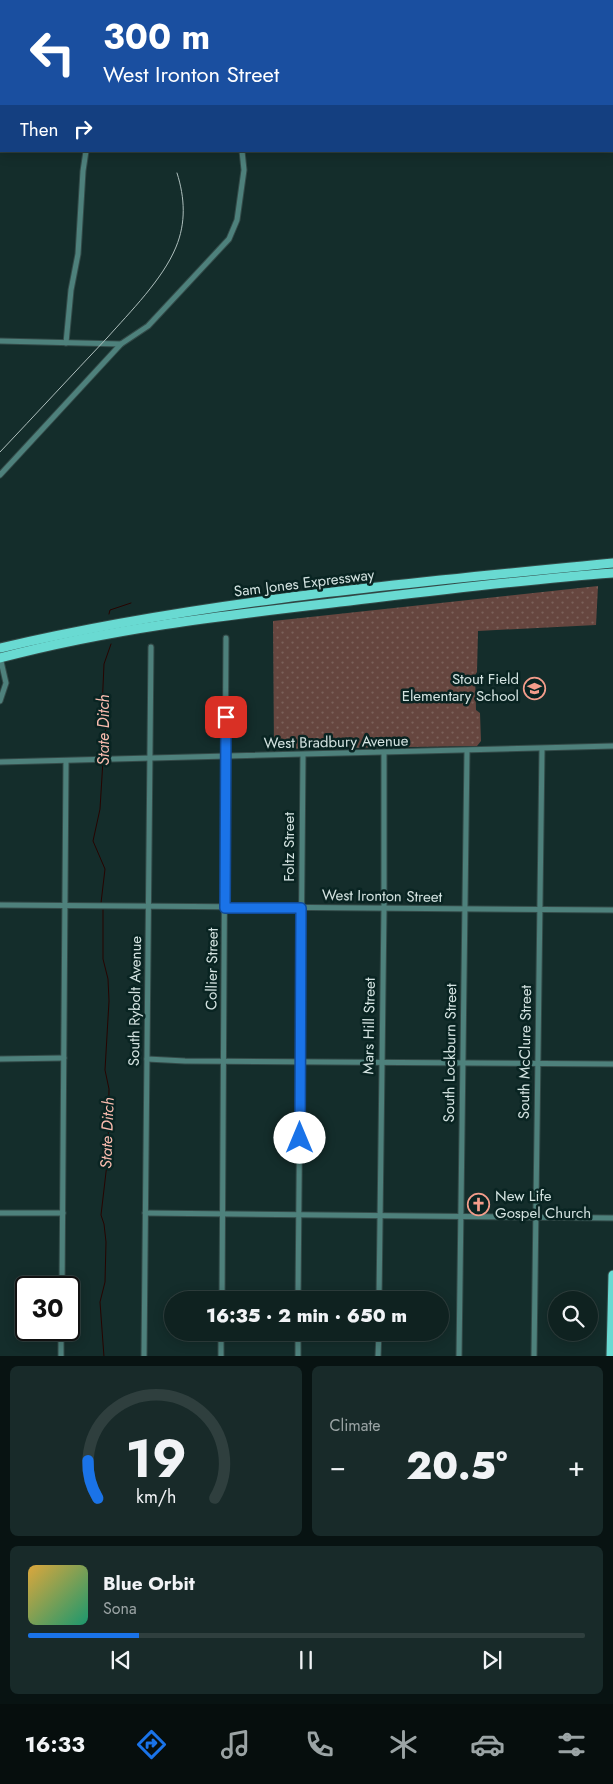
<!DOCTYPE html>
<html lang="en">
<head>
<meta charset="utf-8">
<style>
  body { margin:0; font-family:Jost,sans-serif; background:#182a29; color:#f1f3f6; height:100vh; display:flex; flex-direction:column; font-size:19px; white-space:nowrap }
  * { box-sizing:border-box; margin:0 }
  p { font-size:16px; color:#9ba4a5 }
  .icon { flex:none; width:28px; height:28px; fill:none; stroke:currentColor; stroke-width:2; stroke-linecap:round; stroke-linejoin:round }
  .map { position:relative; height:1356px; overflow:hidden }
  .panel { display:flex; flex-direction:column; gap:10px; padding:10px; background:#081312; flex:1 }
  .panel>* { flex:none }
  .banner { position:absolute; left:0px; top:0px; width:614px; height:152px; box-shadow:0 2px 12px #0003,0 0 0 1px #2f3f3e; background:#1a4fa0; color:#fff; overflow:hidden }
  .tools { position:absolute; left:548px; top:1291px; display:grid; gap:10px }
  .tools a { display:grid; place-items:center; width:50px; height:50px; border-radius:50%; background:#0f2220; box-shadow:0 2px 12px #0003,0 0 0 1px #2f3f3e; font-size:25px }
  .speed { position:absolute; left:15px; top:1276px; display:flex; gap:10px; font-size:25px; font-weight:700; text-align:center }
  .speed>* { display:grid; place-content:center; width:65px; height:65px; border-radius:50%; background:#0f2220; box-shadow:0 2px 12px #0003,0 0 0 1px #2f3f3e; line-height:1 }
  .speed .limit { border:2px solid #111; border-radius:8px; background:#fff; color:#111 }
  .pin { position:absolute; display:grid; place-items:center; width:42px; height:42px; color:#fff; margin:-21px; border-radius:10px; box-shadow:0 2px 8px #0006 }
  .me { position:absolute; width:55px; margin:-28px; rotate:0deg; stroke-linejoin:round; filter:drop-shadow(0 0 4px #0008) }
  .turn { display:flex; align-items:center; gap:18px; height:105px; padding:0 20px; font-size:22px }
  .turn .icon { width:65px; height:65px; stroke-width:2.5 }
  .turn b { display:block; font-size:35px; line-height:42px }
  .then { display:flex; align-items:center; height:48px; padding:0 20px; background:#0003; gap:10px; font-size:19px }
  .big { font-size:38px; font-weight:800; line-height:1.1 }
  .panel .tile { flex:1; display:flex; flex-direction:column; justify-content:center; gap:8px; min-width:0; padding:0 18px; border-radius:8px; background:#182a29 }
  .panel .dial { align-items:center; gap:0 }
  .dial svg { height:130px; overflow:visible; fill:none; stroke:#2f3f3e; stroke-width:7; stroke-linecap:round; text-anchor:middle }
  .dial text { fill:#f1f3f6; stroke:none }
  .song { display:flex; align-items:center; gap:15px }
  .cover { width:60px; height:60px; border-radius:8px; background:linear-gradient(135deg,hsl(40 70% 55%),hsl(160 70% 35%)) }
  .played { height:5px; border-radius:2px; background:linear-gradient(90deg,#1a73e8 20%,#2f3f3e 20%) }
  .keys { display:flex; justify-content:space-around; direction:ltr }
  .heat { display:flex; justify-content:space-between; align-items:center; font-size:28px; direction:ltr }
  .panel .tiles { flex:1; display:grid; gap:10px; grid-template-columns:1fr 1fr }
  .tile:last-child { grid-column:span 2 }
  .trip { position:absolute; left:164px; top:1291px; width:285px; height:50px; border-radius:25px; background:#0f2220; box-shadow:0 2px 12px #0003,0 0 0 1px #2f3f3e; font-weight:800; line-height:50px; text-align:center }
  .tabs { display:flex; height:80px; justify-content:space-around; align-items:center; background:#060e0d; color:#9ba4a5 }
  .tabs .icon { width:35px; height:35px }
  .tabs .active { color:#1a73e8 }
  .tabs b { font-size:22px; color:#f1f3f6 }
  .map>svg:first-child { display:block }
</style>
</head>
<body>
<div class="map">
<svg width="613" height="1357" viewBox="0 0 613 1357">
  <defs>
    <pattern id="park-dots" width="8" height="8" patternUnits="userSpaceOnUse" patternTransform="scale(1.25)"><rect width="8" height="8" fill="#66463f"/><path d="M2 2h.1M6 6h.1" fill="none" stroke="#7b615a" stroke-width="1.8" stroke-linecap="round"/></pattern>
  </defs>
  <rect width="100%" height="100%" fill="#142d2b"/>
  <polygon fill="url(#park-dots)" points="598,586 596,625 478,631 477,672 475,675 476,710 480,713 481,741 477,746 274,749 273,621"/>
  <g fill="none" stroke-linecap="round" stroke-linejoin="round">
    <g stroke="#270401" stroke-width="1">
      <polyline points="109,614 110,610 131,603"/>
      <polyline points="103,756 106,724 102,709 104,664 111,644"/>
      <polyline points="101,903 105,869 93,841 100,809 103,760"/>
      <polyline points="103,910 103,959 108,979 109,1001 105,1070 109,1089 108,1155 101,1215 104,1224 106,1242 105,1282 100,1302 104,1357"/>
    </g>
    <defs>
      <g id="street">
        <polyline points="50,0 51,1"/>
        <polyline points="140,0 141,1"/>
        <polyline points="154,0 155,1"/>
        <polyline points="0,341 121,344"/>
        <polyline points="66,343 71,290 78,254 83,171 86,151"/>
        <polyline points="0,475 121,344 148,326 229,239 237,220 244,170 242,151"/>
        <polyline points="0,657 6,683 0,701"/>
        <polyline points="0,762 613,746"/>
        <polyline points="0,905 613,910"/>
        <polyline points="0,1059 64,1058"/>
        <polyline points="147,1059 185,1061 613,1064"/>
        <polyline points="0,1213 63,1213"/>
        <polyline points="145,1213 613,1218"/>
        <polyline points="62,1288 66,761"/>
        <polyline points="222,1300 226,638"/>
        <polyline points="298,1300 303,755"/>
        <polyline points="379,1300 384,908 384,753"/>
        <polyline points="61,1357 61,1330"/>
        <polyline points="144,1357 151,647"/>
        <polyline points="221,1357 221,1332"/>
        <polyline points="298,1357 298,1332"/>
        <polyline points="378,1357 379,1332"/>
        <polyline points="459,1357 467,751"/>
        <polyline points="534,1357 542,749"/>
      </g>
      <g id="primary">
        <path d="M0,648C200,601 408,583 613,563"/>
        <path d="M0,658C109,629 220,616 332,603C425,592 519,580 613,573"/>
        <polyline points="611,1357 613,1275"/>
      </g>
    </defs>
    <use href="#street" stroke="#334a48" stroke-width="7"/>
    <use href="#primary" stroke="#334a48" stroke-width="11"/>
    <use href="#street" stroke="#4e817c" stroke-width="5"/>
    <use href="#primary" stroke="#69dad2" stroke-width="9"/>
    <path stroke="#aebfbd" stroke-width="1" d="M0,452C36,414 71,376 107,338C130,312 163,279 176,247C186,223 185,198 177,173"/>
  </g>
  <g fill="none" stroke-linecap="round" stroke-linejoin="round">
    <defs>
      <polyline id="route" points="226,717 225,908 301,908 300,1138"/>
    </defs>
    <use href="#route" stroke="#114b97" stroke-width="12"/>
    <use href="#route" stroke="#1a73e8" stroke-width="9"/>
  </g>
  <defs>
    <symbol id="school-ring" viewBox="-11 -11 22 22"><circle r="9.5" fill="#092422" stroke="#f49d8b" stroke-width="1.5"/><path d="M0-5L7-2L0 1L-7-2ZM-4 1L0 2.5L4 1V4Q0 6-4 4Z" fill="#f49d8b"/></symbol>
    <symbol id="church-ring" viewBox="-11 -11 22 22"><circle r="9.5" fill="#092422" stroke="#f49d8b" stroke-width="1.5"/><path d="M-1.2-6h2.4v3.5h3.3v2.4h-3.3V6h-2.4V-.1h-3.3v-2.4h3.3Z" fill="#f49d8b"/></symbol>
  </defs>
  <g fill-rule="evenodd">
    <use href="#school-ring" x="522" y="676" width="25" height="25"/>
    <use href="#church-ring" x="466" y="1192" width="25" height="25"/>
  </g>
  <g text-anchor="middle" dominant-baseline="central" stroke-width="5" stroke-linejoin="round" paint-order="stroke">
    <g font-size="15" fill="#d4e3e1" stroke="#092422">
      <text transform="translate(304 583) rotate(-7)">Sam Jones Expressway</text>
      <text transform="translate(336 742) rotate(-1)">West Bradbury Avenue</text>
      <text transform="translate(289 847) rotate(-90)">Foltz Street</text>
      <text transform="translate(382 896) rotate(1)">West Ironton Street</text>
      <text transform="translate(212 969) rotate(-89)">Collier Street</text>
      <text transform="translate(135 1001) rotate(-89)">South Rybolt Avenue</text>
      <text transform="translate(369 1026) rotate(-89)">Mars Hill Street</text>
      <text transform="translate(525 1052) rotate(-89)">South McClure Street</text>
      <text transform="translate(450 1053) rotate(-89)">South Lockburn Street</text>
    </g>
    <g font-size="15" fill="#d4e3e1" stroke="#092422" text-anchor="end">
      <text x="519" y="679">Stout Field<tspan x="519" dy="17">Elementary School</tspan></text>
      <text x="495" y="1196" text-anchor="start">New Life<tspan x="495" dy="17">Gospel Church</tspan></text>
    </g>
    <g font-size="16" font-style="italic" fill="#fabcaf" stroke="#092422">
      <text transform="translate(103 730) rotate(-90)">State Ditch</text>
      <text transform="translate(107 1133) rotate(-88)">State Ditch</text>
    </g>
  </g>
</svg>
<div class="tools">
<a><svg class="icon" aria-label="search" viewBox="0 0 24 24"><circle cx="10" cy="10" r="6"/><path d="M15 15l6 6"/></svg></a>
</div>
<div class="speed"><div class="limit">30</div></div>
<div class="pin" style="left:226px;top:717px;background:#d93025"><svg class="icon" aria-label="arrive" viewBox="0 0 24 24"><path d="M6 21V4h12l-3 4 3 4H6"/></svg></div>
<svg class="me" style="left:300px;top:1138px" viewBox="-20 -20 40 40"><circle r="19" fill="#fff"/><path d="M0-13L10 11 0 6-10 11z" fill="#1a73e8"/></svg>
<div class="trip">16:35 · 2 min · 650 m</div>
<div class="banner">
<div class="turn"><svg class="icon" aria-label="left" viewBox="0 0 24 24"><path d="M17 20v-9H6M10 6l-5 5 5 5"/></svg><div><b>300 m</b>West Ironton Street</div></div>
<div class="then">Then<svg class="icon" aria-label="right" viewBox="0 0 24 24"><path d="M7 20v-9h11M14 6l5 5-5 5"/></svg></div>
</div>
</div>
<section class="panel">
<div class="tiles">
<div class="tile dial"><svg viewBox="0 0 100 80">
<path d="M14 69A42 42 0 1 1 86 69"/>
<path d="M14 69A42 42 0 0 1 8 46" stroke="#1a73e8"/>
<text x="50" y="56" font-size="32" font-weight="700">19</text>
<text x="50" y="72" font-size="11">km/h</text>
</svg></div>
<div class="tile"><p>Climate</p>
<div class="heat"><a>−</a><b class="big">20.5°</b><a>+</a></div>
</div>
<div class="tile">
<div class="song"><i class="cover"></i><div><b>Blue Orbit</b><p>Sona</p></div></div>
<div class="played"></div>
<div class="keys"><svg class="icon" aria-label="previous" viewBox="0 0 24 24"><path d="M18 5L8 12l10 7zM5 5v14"/></svg><svg class="icon" aria-label="pause" viewBox="0 0 24 24"><path d="M8 5v14M16 5v14"/></svg><svg class="icon" aria-label="next" viewBox="0 0 24 24"><path d="M6 5l10 7-10 7zM19 5v14"/></svg></div>
</div>
</div>
</section>
<nav class="tabs">
<b>16:33</b>
<svg class="icon active" aria-label="directions" viewBox="0 0 24 24"><path d="M12 3l9 9-9 9-9-9zM9 14v-3h6M13 9l2 2-2 2"/></svg>
<svg class="icon" aria-label="music" viewBox="0 0 24 24"><path d="M9 18V5l10-2v13"/><circle cx="6" cy="18" r="3"/><circle cx="16" cy="16" r="3"/></svg>
<svg class="icon" aria-label="phone" viewBox="0 0 24 24"><path d="M5 4h4l2 5-3 2q2 4 5 5l2-3 5 2v4C11 20 4 13 5 4z"/></svg>
<svg class="icon" aria-label="climate" viewBox="0 0 24 24"><path d="M12 3v18M4 7l16 10M4 17L20 7"/></svg>
<svg class="icon" aria-label="car" viewBox="0 0 24 24"><path d="M5 17H2v-5l4-1 3-4h7l3 4 3 1v5h-3M9 17h6M6 11h13"/><circle cx="7" cy="17" r="2"/><circle cx="17" cy="17" r="2"/></svg>
<svg class="icon" aria-label="filters" viewBox="0 0 24 24"><path d="M4 7h16M4 17h16"/><circle cx="9" cy="7" r="2"/><circle cx="15" cy="17" r="2"/></svg>
</nav>
</body>
</html>
